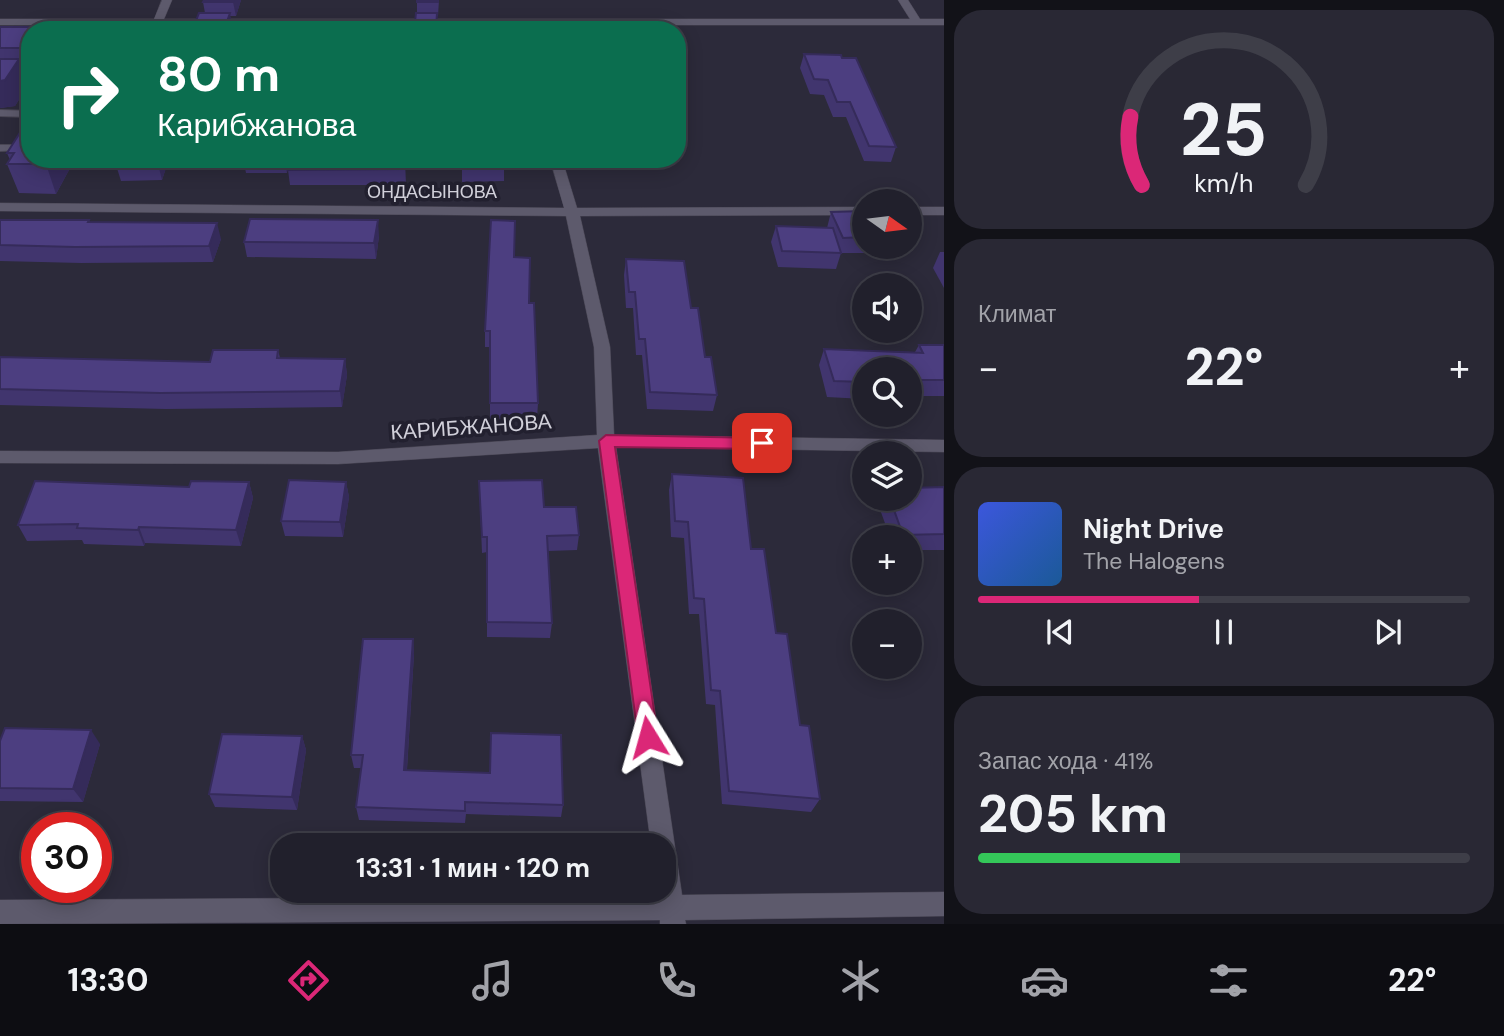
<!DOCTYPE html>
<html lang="ru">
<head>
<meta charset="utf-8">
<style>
  body { margin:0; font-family:"DM Sans",sans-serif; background:#292834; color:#f1f3f6; height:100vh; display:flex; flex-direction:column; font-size:26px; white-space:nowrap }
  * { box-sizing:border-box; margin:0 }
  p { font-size:23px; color:#a2a3a9 }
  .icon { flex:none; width:38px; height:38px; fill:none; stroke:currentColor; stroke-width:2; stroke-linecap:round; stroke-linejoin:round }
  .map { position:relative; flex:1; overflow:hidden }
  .panel { display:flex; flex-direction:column; gap:10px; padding:10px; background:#121218; width:560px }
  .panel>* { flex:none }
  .top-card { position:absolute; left:21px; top:21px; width:665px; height:147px; border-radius:28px; box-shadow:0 4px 18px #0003,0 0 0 2px #3e3e48; background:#0b6e4f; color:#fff; overflow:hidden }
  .needle { width:46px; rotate:104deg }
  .tools { position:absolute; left:852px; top:189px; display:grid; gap:14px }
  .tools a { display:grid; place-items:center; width:70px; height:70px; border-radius:50%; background:#21202c; box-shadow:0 4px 18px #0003,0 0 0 2px #3e3e48; font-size:35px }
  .speed { position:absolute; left:21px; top:812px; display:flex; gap:14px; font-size:35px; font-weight:700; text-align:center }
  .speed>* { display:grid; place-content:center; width:91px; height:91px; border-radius:50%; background:#21202c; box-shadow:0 4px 18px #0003,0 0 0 2px #3e3e48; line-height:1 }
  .speed .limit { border:10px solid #d22; background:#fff; color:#111 }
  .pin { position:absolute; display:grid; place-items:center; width:60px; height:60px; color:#fff; margin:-30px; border-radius:14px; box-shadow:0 4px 10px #0006 }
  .me { position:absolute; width:77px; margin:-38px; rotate:352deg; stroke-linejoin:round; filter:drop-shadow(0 0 5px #0008) }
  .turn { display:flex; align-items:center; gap:24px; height:147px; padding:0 21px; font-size:32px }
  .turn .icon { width:91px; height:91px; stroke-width:2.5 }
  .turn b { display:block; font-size:49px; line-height:60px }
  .big { font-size:52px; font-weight:700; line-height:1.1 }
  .panel .widget { flex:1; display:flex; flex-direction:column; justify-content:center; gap:10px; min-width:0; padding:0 24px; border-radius:28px; background:#292834 }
  .panel .dial { align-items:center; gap:0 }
  .dial svg { height:182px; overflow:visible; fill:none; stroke:#3e3e48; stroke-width:7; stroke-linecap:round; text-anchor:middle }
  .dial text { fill:#f1f3f6; stroke:none }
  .song { display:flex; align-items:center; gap:21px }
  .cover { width:84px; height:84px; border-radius:10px; background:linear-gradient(135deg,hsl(230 70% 55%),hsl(210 70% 35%)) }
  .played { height:7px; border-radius:4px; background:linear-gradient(90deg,#db2777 45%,#3e3e48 45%) }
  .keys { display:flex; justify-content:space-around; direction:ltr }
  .heat { display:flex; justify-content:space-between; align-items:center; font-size:38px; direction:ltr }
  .charge { height:10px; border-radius:5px; background:linear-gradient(90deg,#34c759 41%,#3e3e48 0) }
  .trip { position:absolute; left:270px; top:833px; width:406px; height:70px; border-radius:28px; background:#21202c; box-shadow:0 4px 18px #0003,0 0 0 2px #3e3e48; font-weight:700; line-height:70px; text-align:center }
  .tabs { display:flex; height:112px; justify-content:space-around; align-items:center; background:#0d0d12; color:#a2a3a9 }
  .tabs .icon { width:49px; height:49px }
  .tabs .active { color:#db2777 }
  .tabs b { font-size:32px; color:#f1f3f6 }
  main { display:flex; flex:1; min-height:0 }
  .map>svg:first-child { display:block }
</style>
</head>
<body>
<main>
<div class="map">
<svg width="944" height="924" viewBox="0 0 944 924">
  <rect width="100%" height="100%" fill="#2c2a3a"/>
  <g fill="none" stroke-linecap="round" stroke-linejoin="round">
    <defs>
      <g id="lane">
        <polygon points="0,110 30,111 30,117 0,116"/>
        <polygon points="30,130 30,141 23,150 0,151 0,145 16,145 26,131"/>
      </g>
      <g id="street">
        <polygon points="162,0 172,0 164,19 910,19 898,0 908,0 920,19 944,19 944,25 0,25 0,19 154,19"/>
        <polygon points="550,159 562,159 577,208 864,207 864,215 580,216 610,347 614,435 944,440 944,452 616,447 682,895 944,892 944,916 685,920 686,924 660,924 660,920 0,924 0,900 657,896 656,891 663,891 663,845 651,845 598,448 338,464 0,463 0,451 338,452 597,435 594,347 566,216 0,211 0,203 564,208"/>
        <rect x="910" y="207" width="34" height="8"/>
      </g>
    </defs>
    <use href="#lane" stroke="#4a4755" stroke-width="2"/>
    <use href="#street" stroke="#4a4755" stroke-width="1"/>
    <use href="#lane" fill="#5d5a6c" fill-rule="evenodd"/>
    <use href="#street" fill="#5d5a6c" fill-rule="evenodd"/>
  </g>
  <g fill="#41356e">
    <polygon points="241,0 236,16 230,16 232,28 232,30 192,30 205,13 203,2"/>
    <polygon points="417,0 439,0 438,16 417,13"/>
    <polygon points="0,27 30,30 30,73 24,74 28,85 15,106 0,108"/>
    <polygon points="804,54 896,147 891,162 864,161 846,117 833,117 824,95 810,94 800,68"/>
    <polygon points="7,153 75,159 56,194 19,193 7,164 10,160"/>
    <polygon points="118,159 169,159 162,180 121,181 116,165"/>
    <polygon points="243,159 289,159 287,173 246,173"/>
    <polygon points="405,159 406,185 290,185 288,170"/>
    <polygon points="462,159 504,165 504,181 462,182"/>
    <polygon points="605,159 644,159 642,169 605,168"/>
    <polygon points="864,211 864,247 886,247 884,253 841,253 836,269 778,267 771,242 776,226 827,228 831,212"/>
    <polygon points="0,220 89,220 90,222 221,239 213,262 81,263 0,261"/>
    <polygon points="379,236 376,259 247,257 244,242"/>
    <polygon points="940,252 944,252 944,288 933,268"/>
    <polygon points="514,257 529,303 538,403 537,419 490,419 490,347 485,347 485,331"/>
    <polygon points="626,259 691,308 717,395 713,411 647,409 642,355 636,355 633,308 626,308 624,275"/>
    <polygon points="919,345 944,345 944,396 910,396 910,369 864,369 864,399 827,397 819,365 824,349 915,352"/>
    <polygon points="278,350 280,358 345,359 347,375 342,407 166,409 0,405 0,357 210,362"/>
    <polygon points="672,474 751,549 776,633 820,799 811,812 722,804 715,705 706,704 699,614 689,614 684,538 671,537 669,490"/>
    <polygon points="479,481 544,507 579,535 577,550 548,551 552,623 550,638 487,637 487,552 482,553"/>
    <polygon points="249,482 253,498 241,546 145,543 144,546 84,544 82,540 27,541 18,525 189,487"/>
    <polygon points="346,482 349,497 343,537 285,536 281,521"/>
    <polygon points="944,487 944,550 910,550 910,537 890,537 878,504 880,499 910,499"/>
    <polygon points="413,639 414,654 407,770 563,805 561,817 466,814 465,823 359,820 356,807 361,768 354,768 351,755"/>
    <polygon points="302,736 306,750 297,810 215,807 209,794"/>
    <polygon points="0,741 100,744 83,802 0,801"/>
  </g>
  <g fill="#352b5a">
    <polygon points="234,0 241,0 236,16 233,2"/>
    <polygon points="230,13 232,28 232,30 224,30"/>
    <polygon points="30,44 30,70 24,53"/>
    <polygon points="19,59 28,85 15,106 0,108 0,81"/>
    <polygon points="49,159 75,159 56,194 46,164"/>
    <polygon points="160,159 169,159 162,180 158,164"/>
    <polygon points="285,159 289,159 287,173"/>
    <polygon points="378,220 379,236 376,259 374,243"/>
    <polygon points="217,223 221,239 213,262 209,246"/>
    <polygon points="345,359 347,375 342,407 340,391"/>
    <polygon points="249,482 253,498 241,546 236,530"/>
    <polygon points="346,482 349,497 343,537 340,522"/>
    <polygon points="139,527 145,543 144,546 138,530"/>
    <polygon points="413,639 414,654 406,783 404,770"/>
    <polygon points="91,730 100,744 83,802 73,789"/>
    <polygon points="302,736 306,750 297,810 292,797"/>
  </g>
  <g fill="#4c3e80" stroke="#352b5a" stroke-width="2">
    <polygon points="204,0 234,0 233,2 203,2"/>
    <rect x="417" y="0" width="21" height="2"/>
    <polygon points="199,13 230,13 224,30 192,30"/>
    <polygon points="416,13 437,13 436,30 414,30"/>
    <polygon points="88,23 121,23 117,30 84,30"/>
    <polygon points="0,27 41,27 39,30 30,30 30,44 24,53 21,48 0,48"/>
    <polygon points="804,54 841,55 842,58 856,58 896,147 869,146 850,102 837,102 828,80 814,79"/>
    <polygon points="0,59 19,59 5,80 0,81"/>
    <polygon points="30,117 30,159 49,159 46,164 7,164 14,153 7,153"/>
    <polygon points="118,159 160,159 158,164 116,165"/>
    <polygon points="289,159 404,159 405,169 288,170"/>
    <polygon points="462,159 504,159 504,165 462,166"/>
    <polygon points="864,211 864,237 843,238 831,212"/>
    <polygon points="250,219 378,220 374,243 244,242"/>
    <polygon points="0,220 89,220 88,222 217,223 209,246 75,247 0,245"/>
    <polygon points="491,220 515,221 514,257 530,258 529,303 534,303 538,403 490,403 490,331 485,331"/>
    <polygon points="776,226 833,228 841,253 782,251"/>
    <polygon points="626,259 684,261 691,308 698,308 705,357 711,357 717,395 650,392 645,339 639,339 635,292 629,292"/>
    <polygon points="919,345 944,345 944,380 910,380 910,369 864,369 864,382 834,381 824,349 923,353"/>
    <polygon points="213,350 278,350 277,358 345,359 340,391 160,393 0,389 0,357 210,362"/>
    <polygon points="672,474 743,478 751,549 764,549 776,633 787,634 800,725 809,726 820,799 729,791 720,691 711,690 704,599 694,598 688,522 675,521"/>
    <polygon points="289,480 346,482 340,522 281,521"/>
    <polygon points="542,480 544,507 576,507 579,535 547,536 552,623 487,622 487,537 482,537 479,481"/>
    <polygon points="35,481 189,487 191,481 249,482 236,530 139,527 138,530 77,528 78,524 18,525"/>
    <polygon points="944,487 944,534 903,535 890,499 910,499 910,488"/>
    <polygon points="363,639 413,639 404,770 490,773 491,733 561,735 563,805 465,802 465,811 356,807 363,755 351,755"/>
    <polygon points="5,728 91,730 73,789 0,788 0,741"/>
    <polygon points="222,734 302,736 292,797 209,794"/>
  </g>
  <polygon fill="#db2777" stroke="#8e194d" stroke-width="2" points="606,435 762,438 770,443 762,449 615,447 658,737 655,744 648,747 641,744 638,737 599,441"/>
  <g text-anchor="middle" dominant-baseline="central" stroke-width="7" stroke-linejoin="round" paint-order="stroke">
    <g font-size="18" fill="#d1d0da" stroke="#22202f">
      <text x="432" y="192">ОНДАСЫНОВА</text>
    </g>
    <g font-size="21" fill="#d1d0da" stroke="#22202f">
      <text transform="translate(471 427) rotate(-4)">КАРИБЖАНОВА</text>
    </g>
  </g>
</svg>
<div class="tools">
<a><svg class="needle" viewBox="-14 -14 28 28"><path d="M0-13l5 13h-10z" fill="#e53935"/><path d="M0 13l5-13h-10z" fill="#a2a3a9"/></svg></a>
<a><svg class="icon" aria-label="sound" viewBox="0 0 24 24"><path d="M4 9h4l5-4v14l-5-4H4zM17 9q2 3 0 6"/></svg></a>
<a><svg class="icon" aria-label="search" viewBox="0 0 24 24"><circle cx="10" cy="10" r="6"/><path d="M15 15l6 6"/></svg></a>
<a><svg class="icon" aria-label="layers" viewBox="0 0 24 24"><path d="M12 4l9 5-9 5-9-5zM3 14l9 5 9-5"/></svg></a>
<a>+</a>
<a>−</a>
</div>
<div class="speed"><div class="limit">30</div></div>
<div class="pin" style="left:762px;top:443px;background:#d93025"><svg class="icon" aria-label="arrive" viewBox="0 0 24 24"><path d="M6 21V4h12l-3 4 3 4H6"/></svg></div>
<svg class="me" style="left:648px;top:737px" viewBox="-20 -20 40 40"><path d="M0-17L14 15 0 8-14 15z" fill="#db2777" stroke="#fff" stroke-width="4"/></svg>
<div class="trip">13:31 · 1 мин · 120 m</div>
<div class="top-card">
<div class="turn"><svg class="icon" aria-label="right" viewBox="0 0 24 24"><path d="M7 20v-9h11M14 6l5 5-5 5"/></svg><div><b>80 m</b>Карибжанова</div></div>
</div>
</div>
<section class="panel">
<div class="widget dial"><svg viewBox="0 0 100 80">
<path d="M14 69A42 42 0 1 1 86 69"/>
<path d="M14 69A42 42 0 0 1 9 39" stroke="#db2777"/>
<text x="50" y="56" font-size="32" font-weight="700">25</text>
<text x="50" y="72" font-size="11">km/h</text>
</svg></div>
<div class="widget"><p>Климат</p>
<div class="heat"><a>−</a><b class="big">22°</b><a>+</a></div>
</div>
<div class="widget">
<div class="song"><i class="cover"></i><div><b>Night Drive</b><p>The Halogens</p></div></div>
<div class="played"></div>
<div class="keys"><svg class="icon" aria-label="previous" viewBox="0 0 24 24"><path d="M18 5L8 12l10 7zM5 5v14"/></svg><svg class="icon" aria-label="pause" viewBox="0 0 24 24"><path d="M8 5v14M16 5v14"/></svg><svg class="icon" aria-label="next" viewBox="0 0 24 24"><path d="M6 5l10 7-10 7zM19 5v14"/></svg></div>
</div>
<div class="widget"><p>Запас хода · 41%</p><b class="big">205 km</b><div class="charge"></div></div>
</section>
</main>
<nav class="tabs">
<b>13:30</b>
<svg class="icon active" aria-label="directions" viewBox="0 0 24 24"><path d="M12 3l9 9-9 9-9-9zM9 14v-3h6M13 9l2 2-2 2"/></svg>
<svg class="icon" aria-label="music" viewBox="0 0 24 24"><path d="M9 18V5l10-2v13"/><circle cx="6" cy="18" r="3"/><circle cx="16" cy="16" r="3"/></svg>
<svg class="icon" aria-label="phone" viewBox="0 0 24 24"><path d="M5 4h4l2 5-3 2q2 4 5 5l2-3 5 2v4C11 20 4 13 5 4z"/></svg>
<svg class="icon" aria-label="climate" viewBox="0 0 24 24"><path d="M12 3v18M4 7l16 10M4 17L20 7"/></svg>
<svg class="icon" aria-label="car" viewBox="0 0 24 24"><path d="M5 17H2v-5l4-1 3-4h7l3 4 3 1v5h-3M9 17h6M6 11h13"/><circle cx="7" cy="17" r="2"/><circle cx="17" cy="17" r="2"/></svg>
<svg class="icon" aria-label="filters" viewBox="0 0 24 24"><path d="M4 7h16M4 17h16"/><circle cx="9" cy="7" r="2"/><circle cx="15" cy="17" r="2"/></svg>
<b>22°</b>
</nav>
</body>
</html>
